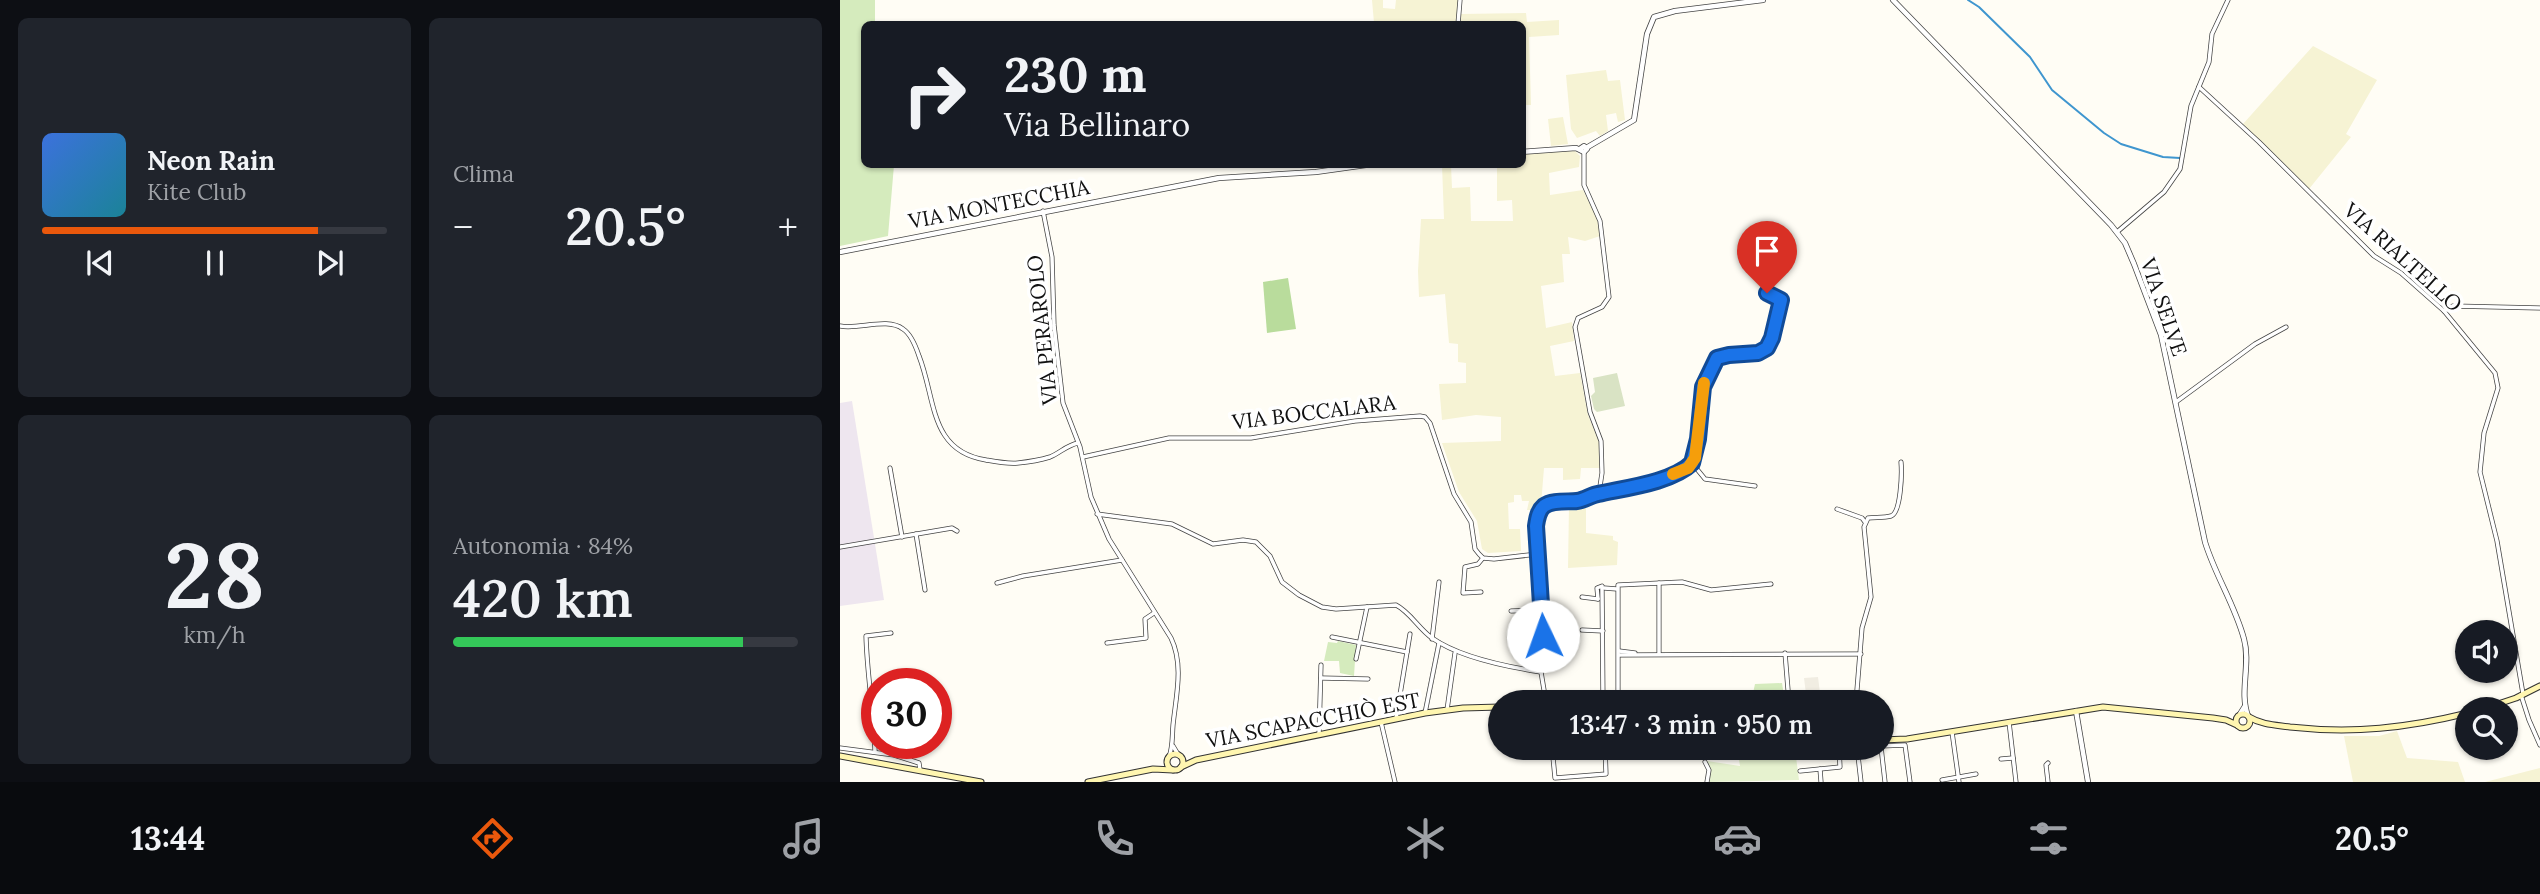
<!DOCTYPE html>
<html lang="it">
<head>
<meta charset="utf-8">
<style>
  body { margin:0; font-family:Lora,serif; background:#20242c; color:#f1f3f6; height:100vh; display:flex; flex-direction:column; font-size:26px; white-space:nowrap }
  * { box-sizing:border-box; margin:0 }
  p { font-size:23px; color:#9ea1a6 }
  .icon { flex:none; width:38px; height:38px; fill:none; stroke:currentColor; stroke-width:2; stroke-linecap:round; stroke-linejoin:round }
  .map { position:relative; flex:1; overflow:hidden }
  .panel { display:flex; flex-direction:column; gap:18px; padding:18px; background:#0d0f14; width:840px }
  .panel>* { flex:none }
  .guide { position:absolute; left:21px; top:21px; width:665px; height:147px; border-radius:10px; box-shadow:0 2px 5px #0004; background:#171b24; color:#f1f3f6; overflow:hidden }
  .controls { position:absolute; left:1615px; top:620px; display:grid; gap:14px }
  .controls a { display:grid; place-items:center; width:63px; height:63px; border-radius:50%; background:#171b24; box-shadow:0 2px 5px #0004; font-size:35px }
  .speed { position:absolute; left:21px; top:668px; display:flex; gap:14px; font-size:35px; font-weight:700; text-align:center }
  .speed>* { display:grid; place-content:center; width:91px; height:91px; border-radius:50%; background:#171b24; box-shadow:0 2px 5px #0004; line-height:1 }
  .speed .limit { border:10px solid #d22; background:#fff; color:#111 }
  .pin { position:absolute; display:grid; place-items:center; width:60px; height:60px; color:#fff; margin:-72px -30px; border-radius:50% 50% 50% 0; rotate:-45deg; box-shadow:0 0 7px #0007 }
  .pin .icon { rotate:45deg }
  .me { position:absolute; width:77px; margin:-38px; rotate:357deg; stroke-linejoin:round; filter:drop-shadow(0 0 5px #0008) }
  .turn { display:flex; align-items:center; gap:24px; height:147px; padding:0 28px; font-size:32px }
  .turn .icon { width:91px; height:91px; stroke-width:2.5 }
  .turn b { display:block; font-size:49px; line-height:60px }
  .big { font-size:52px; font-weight:600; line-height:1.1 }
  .panel .widget { flex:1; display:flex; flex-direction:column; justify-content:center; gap:10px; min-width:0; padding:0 24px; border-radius:10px; background:#20242c }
  .panel .dial { align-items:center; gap:0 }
  .dial b { font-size:91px; line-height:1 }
  .song { display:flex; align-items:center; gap:21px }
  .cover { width:84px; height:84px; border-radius:10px; background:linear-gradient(135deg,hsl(220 70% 55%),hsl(190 70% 35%)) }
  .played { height:7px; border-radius:4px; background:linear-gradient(90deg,#ea580c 80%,#363941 80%) }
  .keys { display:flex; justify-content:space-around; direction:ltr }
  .heat { display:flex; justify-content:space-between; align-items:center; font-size:38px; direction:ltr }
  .charge { height:10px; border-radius:5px; background:linear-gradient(90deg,#34c759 84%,#363941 0) }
  .panel .tiles { flex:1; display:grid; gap:18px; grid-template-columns:repeat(2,1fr) }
  .trip { position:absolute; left:648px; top:690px; width:406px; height:70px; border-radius:35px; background:#171b24; box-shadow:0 2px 5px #0004; font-weight:600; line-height:70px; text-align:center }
  .dock { display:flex; height:112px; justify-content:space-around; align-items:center; background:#090b0e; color:#9ea1a6 }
  .dock .icon { width:49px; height:49px }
  .dock .current { color:#ea580c }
  .dock b { font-size:32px; color:#f1f3f6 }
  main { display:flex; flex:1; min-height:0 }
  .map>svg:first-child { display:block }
</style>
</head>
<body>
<main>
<section class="panel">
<div class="tiles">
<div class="widget">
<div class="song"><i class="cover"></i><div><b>Neon Rain</b><p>Kite Club</p></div></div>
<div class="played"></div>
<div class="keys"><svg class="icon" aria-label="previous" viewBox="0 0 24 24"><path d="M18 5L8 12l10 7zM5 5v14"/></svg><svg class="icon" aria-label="pause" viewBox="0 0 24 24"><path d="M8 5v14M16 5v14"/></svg><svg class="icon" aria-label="next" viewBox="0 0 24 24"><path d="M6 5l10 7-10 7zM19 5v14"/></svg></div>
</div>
<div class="widget"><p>Clima</p>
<div class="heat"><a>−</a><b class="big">20.5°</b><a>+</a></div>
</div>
<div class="widget dial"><b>28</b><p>km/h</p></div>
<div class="widget"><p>Autonomia · 84%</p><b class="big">420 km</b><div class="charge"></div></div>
</div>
</section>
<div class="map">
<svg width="1700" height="782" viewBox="0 0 1700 782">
  <rect width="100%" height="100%" fill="#fffdf5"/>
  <polygon fill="#eee6ef" points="12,401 44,600 0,606 0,403"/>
  <g fill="#f6f3d4">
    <polygon points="532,0 543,0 543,8 555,9 556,0 618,0 616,24 534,23"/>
    <polygon points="686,13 687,22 719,20 719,35 689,37 691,105 683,105 682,24 620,24 621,14"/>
    <polygon points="1473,46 1537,80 1506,134 1511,137 1469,189 1403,124"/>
    <polygon points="766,70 768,81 780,80 785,120 778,122 776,113 766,115 768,131 760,136 756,131 737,138 731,129 726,75"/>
    <polygon points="723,117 728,144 711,146 708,119"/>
    <polygon points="735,151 740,156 739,167 709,173 710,195 743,190 757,217 760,236 745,241 728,237 730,254 722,254 724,282 701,286 706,328 732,322 734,341 710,346 715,376 740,373 748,415 759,442 760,468 741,468 740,479 723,480 723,468 704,468 701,505 698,510 687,510 689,501 682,501 681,495 674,495 674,502 668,503 669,529 680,529 681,551 648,553 642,549 637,521 619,492 602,443 661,441 661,417 636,415 602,420 599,384 626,383 626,363 618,362 618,344 609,343 605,294 579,297 578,271 581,219 604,219 602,165 611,165 612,188 630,187 631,221 673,221 672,200 657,201 657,165 682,164 683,153"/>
    <polygon points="746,504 746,533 773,536 773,540 778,542 777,565 728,568 729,506"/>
    <polygon points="1557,731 1567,758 1618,762 1625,782 1513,782 1504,736 1539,736"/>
    <polygon points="1700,768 1700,782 1645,782"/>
  </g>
  <g fill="#d5ebbd">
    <polygon points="0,0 35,0 35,21 65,22 65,24 24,24 24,164 54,165 48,236 0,246"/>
    <polygon points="498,641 516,645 514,676 500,673 499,661 484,661 488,642 497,643"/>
    <polygon points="942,683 945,702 911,702 915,684"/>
    <polygon points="780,747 866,747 864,758 782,754"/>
  </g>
  <polygon fill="#b9dc9c" points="448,278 456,329 427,333 423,282"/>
  <polygon fill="#d9e3c4" points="777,373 785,406 757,412 754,409 751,396 755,392 753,378"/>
  <polygon fill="#e6f2cf" points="955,749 959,780 869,782 871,771 867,761 900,766 898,754"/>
  <polygon fill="#f1ede2" points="978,677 981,701 967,702 964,678"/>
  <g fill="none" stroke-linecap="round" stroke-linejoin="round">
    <polyline stroke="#3f96cf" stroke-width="2" points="1128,0 1139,7 1190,57 1212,90 1264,133 1281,144 1323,157 1340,158"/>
    <defs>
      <g id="minor">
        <polyline points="618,24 620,0"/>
        <polyline points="1359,87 1419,142 1534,256 1561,273 1604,311 1655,373 1658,388 1644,433 1640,472 1657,541 1683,694"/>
        <path d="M203,211L212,257L214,325L223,403L240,447L251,497L269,539L331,638C344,665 336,696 333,725C332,736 333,747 329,757"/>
        <polyline points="1277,232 1324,192 1340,169 1351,106 1369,62 1372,34 1388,0"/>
        <polyline points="1604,311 1613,306 1700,308"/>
        <path d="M0,326C19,330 47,317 63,329C71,334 76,347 79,356C96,399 89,451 146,460C157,462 167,464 178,463C188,462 200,460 210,457C220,453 227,445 238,443"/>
        <polyline points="1336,402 1415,344 1446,327"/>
        <polyline points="243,457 329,438 411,438 515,421 580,416 585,417 590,423 614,494 631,522 635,549 639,554 643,558 654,559 698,554"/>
        <polyline points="852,463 865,479 915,486"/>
        <polyline points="50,468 62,537"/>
        <path d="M759,493C777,496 839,476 852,463L858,439L863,387L877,358L889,355L918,353L927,348L941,300L927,293L921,275"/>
        <polyline points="997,509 1022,518 1025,522"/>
        <path d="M257,514L332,524L373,544L403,540L416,542L430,556L442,582L459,595L482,607L496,609L556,605C570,612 579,629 592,638C619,657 668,667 701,672"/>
        <polyline points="76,534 85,590"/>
        <polyline points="0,547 112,528 117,531"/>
        <polyline points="157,583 183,576 282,560"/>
        <polyline points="764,588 777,589"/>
        <polyline points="641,592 623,593 625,567 638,564 643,558"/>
        <polyline points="742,597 758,599"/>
        <polyline points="758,599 757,588 762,586 763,702"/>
        <polyline points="671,611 701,610"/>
        <polyline points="742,630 763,631"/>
        <polyline points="492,637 567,652"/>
        <polyline points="592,639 599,582"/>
        <polyline points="267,643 306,638 305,619 314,613"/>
        <polyline points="779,651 795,653"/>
        <polyline points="945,653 949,702"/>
        <polyline points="819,654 819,583"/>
        <polyline points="779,655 1021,654"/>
        <polyline points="516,659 527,607"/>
        <polyline points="481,678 528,679"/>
        <polyline points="1681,695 1689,720 1700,745"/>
        <polyline points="706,702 701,672 703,636 697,517 708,504 746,499 759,493 762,473 761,441 750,412 735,327 738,318 762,307 769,297 760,221 744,185 744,152"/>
        <polyline points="778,702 778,585 842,582 871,590 931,584"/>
        <path d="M1016,702L1022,628L1031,597L1024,527L1028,518C1035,517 1044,518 1051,516C1061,513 1062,473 1061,462"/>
        <polyline points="607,710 615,653"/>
        <polyline points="585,713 599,643"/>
        <polyline points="556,719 570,634"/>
        <polyline points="541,722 555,782"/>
        <polyline points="1169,722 1176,782"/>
        <polyline points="1112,732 1119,782"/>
        <polyline points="479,735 481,665"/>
        <polyline points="68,744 70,759"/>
        <polyline points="333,746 339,756"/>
        <polyline points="1041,746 1065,745 1070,782"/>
        <polyline points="712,747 715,778 766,774 765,747"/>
        <polyline points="737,747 737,754"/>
        <polyline points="1017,747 1021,782"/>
        <polyline points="1041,747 1045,782"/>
        <polyline points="0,748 54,755 79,763 80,770"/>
        <path d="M35,752C34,713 27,675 26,636L51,633"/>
        <polyline points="765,756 778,756"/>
        <polyline points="1161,759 1173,758"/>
        <polyline points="865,762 869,770 867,782"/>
        <polyline points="980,769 981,782"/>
        <polyline points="960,771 1000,767 999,747"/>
        <polyline points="1102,780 1136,774"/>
        <polyline points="1208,782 1206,765 1208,763"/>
      </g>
      <g id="tertiary">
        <path d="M1053,0L1271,225L1285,243L1294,264L1321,335L1365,542C1375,575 1395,605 1404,639C1411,664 1399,692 1408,716"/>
        <polyline points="746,148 794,120 807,34 814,17 835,11 923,0"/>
        <polyline points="682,152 736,148 744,152 747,149 744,146 741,148"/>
        <polyline points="0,252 379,178 476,172 533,164"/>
        <polyline points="1236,711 1248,782"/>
        <polyline points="1400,714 1405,706"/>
      </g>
      <g id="secondary">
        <polyline points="1643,709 1676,698 1700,686"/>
        <circle cx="1403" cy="721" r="7"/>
        <path d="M1409,717C1422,725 1436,725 1450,727C1513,734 1567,728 1628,713"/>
        <polyline points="1041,740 1067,739 1263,707 1373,718 1386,720 1397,725"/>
        <circle cx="335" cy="762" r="8"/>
        <polyline points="0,756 141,782"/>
        <polyline points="341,767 356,760 585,713 623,708 660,707"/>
        <polyline points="248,782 313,769 333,770"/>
      </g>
    </defs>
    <use href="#minor" stroke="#444" stroke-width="5"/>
    <use href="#tertiary" stroke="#444" stroke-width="6"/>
    <use href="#secondary" stroke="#333" stroke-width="7"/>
    <use href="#minor" stroke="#fff" stroke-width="3.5"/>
    <use href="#tertiary" stroke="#fff" stroke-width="4.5"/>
    <use href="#secondary" stroke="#fff6b0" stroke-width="5"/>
  </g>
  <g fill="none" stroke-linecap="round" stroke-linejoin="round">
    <defs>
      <path id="route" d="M703,636L696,526C697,519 698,511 704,506C712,500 728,502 737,501C745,500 751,495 758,494C784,488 831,483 852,463L858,439L863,387L877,358L889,355L918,353L927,348L932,338L941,300L927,293"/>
    </defs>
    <use href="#route" stroke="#114b97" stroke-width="18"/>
    <use href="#route" stroke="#1a73e8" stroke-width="12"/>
    <polyline stroke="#f59e0b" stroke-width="12" points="833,474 848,468 855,458 864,383"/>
  </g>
  <g text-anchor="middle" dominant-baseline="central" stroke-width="7" stroke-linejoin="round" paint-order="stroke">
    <g font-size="21" fill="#111" stroke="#fff">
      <text transform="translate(159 204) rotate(-11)">VIA MONTECCHIA</text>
      <text transform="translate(1563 257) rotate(42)">VIA RIALTELLO</text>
      <text transform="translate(1324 307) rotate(71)">VIA SELVE</text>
      <text transform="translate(202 330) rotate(-96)">VIA PERAROLO</text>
      <text transform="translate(474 412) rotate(-7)">VIA BOCCALARA</text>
      <text transform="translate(473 720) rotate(-11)">VIA SCAPACCHIÒ EST</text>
    </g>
  </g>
</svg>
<div class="controls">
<a><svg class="icon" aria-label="sound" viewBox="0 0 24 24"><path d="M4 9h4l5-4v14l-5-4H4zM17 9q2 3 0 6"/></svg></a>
<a><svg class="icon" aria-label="search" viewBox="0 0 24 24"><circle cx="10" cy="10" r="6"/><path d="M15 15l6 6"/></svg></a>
</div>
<div class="speed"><div class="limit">30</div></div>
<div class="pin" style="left:927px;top:293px;background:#d93025"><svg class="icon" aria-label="arrive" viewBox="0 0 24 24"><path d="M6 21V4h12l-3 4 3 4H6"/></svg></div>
<svg class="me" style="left:703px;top:636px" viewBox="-20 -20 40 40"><circle r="19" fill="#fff"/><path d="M0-13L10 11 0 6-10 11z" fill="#1a73e8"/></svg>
<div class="trip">13:47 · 3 min · 950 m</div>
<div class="guide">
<div class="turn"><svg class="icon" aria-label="right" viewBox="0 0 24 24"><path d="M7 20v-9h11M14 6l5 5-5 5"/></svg><div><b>230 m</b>Via Bellinaro</div></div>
</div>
</div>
</main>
<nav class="dock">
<b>13:44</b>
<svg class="icon current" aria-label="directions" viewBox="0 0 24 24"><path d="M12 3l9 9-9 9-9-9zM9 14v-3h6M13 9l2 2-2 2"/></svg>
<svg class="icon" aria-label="music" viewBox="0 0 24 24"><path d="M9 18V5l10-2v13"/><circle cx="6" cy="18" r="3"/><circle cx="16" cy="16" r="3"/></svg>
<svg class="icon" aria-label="phone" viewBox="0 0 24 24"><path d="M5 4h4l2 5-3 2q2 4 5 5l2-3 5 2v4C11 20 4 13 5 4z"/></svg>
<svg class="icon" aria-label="climate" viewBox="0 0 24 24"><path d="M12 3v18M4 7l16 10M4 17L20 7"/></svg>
<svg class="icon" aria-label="car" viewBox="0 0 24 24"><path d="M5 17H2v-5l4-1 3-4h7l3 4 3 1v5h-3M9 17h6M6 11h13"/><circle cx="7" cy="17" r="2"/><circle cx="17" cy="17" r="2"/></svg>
<svg class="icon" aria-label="filters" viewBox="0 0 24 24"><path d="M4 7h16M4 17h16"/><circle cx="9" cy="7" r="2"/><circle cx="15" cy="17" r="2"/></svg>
<b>20.5°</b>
</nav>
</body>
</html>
